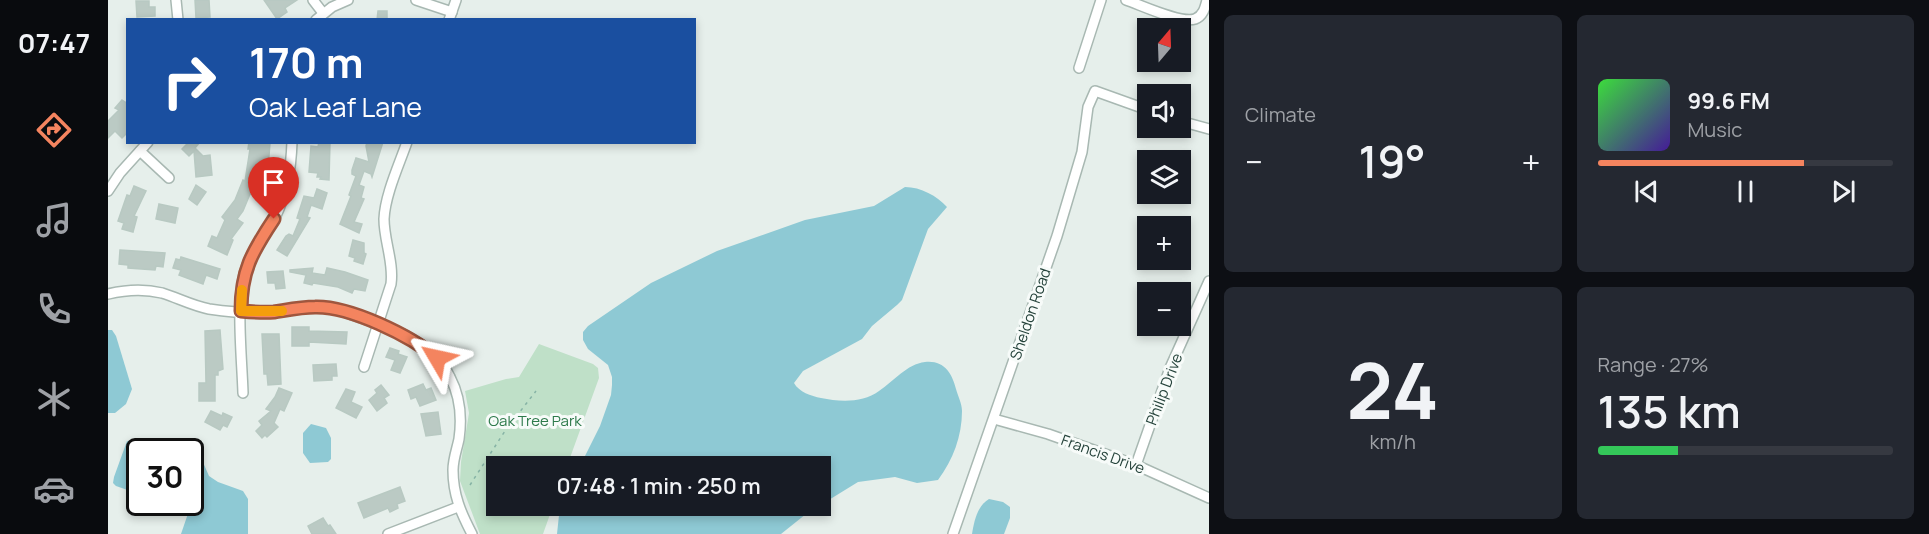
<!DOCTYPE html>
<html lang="en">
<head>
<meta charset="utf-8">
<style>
  body { margin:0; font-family:Manrope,sans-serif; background:#242831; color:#f1f3f6; height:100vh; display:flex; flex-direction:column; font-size:22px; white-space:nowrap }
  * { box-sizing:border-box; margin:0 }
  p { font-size:20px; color:#9ea1a6 }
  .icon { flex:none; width:33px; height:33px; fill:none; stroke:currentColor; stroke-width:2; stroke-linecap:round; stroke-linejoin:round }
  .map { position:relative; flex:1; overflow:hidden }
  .sheet { display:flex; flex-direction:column; gap:15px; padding:15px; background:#0d0f14; width:720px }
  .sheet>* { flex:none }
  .hud { position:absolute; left:18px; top:18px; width:570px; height:126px; border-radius:0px; box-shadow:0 3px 9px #0003; background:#1a4fa0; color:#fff; overflow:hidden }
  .needle { width:39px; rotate:19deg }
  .controls { position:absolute; left:1029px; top:18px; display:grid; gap:12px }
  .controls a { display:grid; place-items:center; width:54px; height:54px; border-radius:0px; background:#171b24; box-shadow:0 3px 9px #0003; font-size:30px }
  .speed { position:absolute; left:18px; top:438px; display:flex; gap:12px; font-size:30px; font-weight:700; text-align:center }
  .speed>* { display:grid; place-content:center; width:78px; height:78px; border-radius:50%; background:#171b24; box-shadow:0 3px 9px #0003; line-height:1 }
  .speed .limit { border:3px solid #111; border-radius:9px; background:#fff; color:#111 }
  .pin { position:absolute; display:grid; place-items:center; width:51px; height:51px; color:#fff; margin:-62px -26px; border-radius:50% 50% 50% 0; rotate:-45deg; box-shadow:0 0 6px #0007 }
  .pin .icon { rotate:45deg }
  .me { position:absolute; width:66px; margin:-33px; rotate:306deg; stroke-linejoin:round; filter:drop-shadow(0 0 4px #0008) }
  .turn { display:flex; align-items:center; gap:21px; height:126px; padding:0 24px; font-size:27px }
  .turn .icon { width:78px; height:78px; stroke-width:2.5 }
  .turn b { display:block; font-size:42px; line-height:51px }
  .big { font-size:45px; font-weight:600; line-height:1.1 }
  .sheet .card { flex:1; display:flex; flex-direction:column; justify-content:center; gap:9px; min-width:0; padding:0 21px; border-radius:9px; background:#242831 }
  .sheet .dial { align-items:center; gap:0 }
  .dial b { font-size:78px; line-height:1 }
  .song { display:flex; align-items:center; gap:18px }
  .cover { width:72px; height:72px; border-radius:9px; background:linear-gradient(135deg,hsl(120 70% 55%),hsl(260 70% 35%)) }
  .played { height:6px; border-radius:3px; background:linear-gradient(90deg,#f4845f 70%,#363941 70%) }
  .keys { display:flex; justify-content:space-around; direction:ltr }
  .heat { display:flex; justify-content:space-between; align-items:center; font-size:33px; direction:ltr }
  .charge { height:9px; border-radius:4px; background:linear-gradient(90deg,#34c759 27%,#363941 0) }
  .sheet .tiles { flex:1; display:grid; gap:15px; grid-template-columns:repeat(2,1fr) }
  .trip { position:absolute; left:378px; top:456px; width:345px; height:60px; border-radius:0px; background:#171b24; box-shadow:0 3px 9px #0003; font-weight:600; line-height:60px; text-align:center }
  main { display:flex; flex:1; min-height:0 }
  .dock { display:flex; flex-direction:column; width:108px; justify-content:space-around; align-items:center; background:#090b0e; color:#9ea1a6 }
  .dock .icon { width:42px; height:42px }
  .dock .on { color:#f4845f }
  .dock b { font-size:27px; color:#f1f3f6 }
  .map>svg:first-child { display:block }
</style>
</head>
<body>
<main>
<nav class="dock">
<b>07:47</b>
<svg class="icon on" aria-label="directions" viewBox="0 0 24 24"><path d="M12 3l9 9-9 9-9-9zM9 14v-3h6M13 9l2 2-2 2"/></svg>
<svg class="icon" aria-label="music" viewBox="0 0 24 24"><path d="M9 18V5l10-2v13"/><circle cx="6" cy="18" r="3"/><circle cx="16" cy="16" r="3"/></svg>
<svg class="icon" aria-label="phone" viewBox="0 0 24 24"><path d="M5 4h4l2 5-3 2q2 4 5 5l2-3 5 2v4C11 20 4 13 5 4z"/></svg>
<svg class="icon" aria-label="climate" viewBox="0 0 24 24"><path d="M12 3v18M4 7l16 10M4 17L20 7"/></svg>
<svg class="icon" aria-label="car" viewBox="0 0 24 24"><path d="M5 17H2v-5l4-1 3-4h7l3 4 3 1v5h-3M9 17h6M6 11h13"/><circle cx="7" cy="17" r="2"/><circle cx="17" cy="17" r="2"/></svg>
</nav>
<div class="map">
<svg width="1101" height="534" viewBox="0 0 1101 534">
  <rect width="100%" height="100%" fill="#e6efeb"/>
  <polygon fill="#bfe0c8" points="431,344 485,364 490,368 491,378 459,466 388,466 388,506 445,506 435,534 372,534 352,481 353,462 361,413 357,391 398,379 411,377"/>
  <g fill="#8ec9d4">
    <path d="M797,187C813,187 829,196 839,207L820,229L794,300L789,305L764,326L754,339L695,371L686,383C691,392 703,396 713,398C732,402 755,403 771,391C786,381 799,364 817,362C836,360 844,373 848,389C850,396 854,404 854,411C854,436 845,460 830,480L809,483L787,477L750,482L698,514L673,534H449L452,506H712V466H472L492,426L503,395L504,385V377L500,365L480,349L475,340V332L480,326L543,283L609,251L697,220L766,206Z"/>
    <polygon points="0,330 4,330 8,336 24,389 18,404 7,413 0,413"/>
    <polygon points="203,424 218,428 223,438 223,459 220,462 202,463 195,453 195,433"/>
    <polygon points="19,441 43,446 77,446 90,451 101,476 110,482 135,491 140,499 140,534 73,534 86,496 83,490 82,452 32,452 31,494 8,486 5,483 6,477"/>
    <path d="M881,499L895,502L902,507V518L896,534H864C866,522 869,506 881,499Z"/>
  </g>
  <g fill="#bbcac4" stroke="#b8c9c2" stroke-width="1.5">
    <polygon points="87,0 101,0 102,17 88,18"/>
    <polygon points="156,0 189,0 177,8 179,12 169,19"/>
    <polygon points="28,1 41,1 41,7 47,7 47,16 29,17"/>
    <polygon points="270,11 279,11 279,20 269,20"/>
    <polygon points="14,100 20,104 20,132 14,138 7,131 0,138 0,121 11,110 7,108"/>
    <polygon points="81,142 92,142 87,148 95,156 102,155 104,175 88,177 86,151 81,156 74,149"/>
    <polygon points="141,142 162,143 160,168 151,167 148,186 154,188 151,197 142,194 135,211 129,219 135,223 123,239 125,240 119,255 100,246 104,236 109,238 117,220 114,217 127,200 135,180 137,181 142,149 140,149"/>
    <polygon points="211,142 222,142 221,180 212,179 213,177 209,177 210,173 201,172 203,146 210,147"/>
    <polygon points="259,142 275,142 264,177 263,174 256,171 251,185 256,187 253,198 256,199 246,222 254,224 251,233 232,224 243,196 241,195 248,176 244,174 244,170 248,158 261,162 258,146"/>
    <polygon points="88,185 98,192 89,205 81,199"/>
    <polygon points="26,186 38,191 26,216 29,217 25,232 14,229 16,223 10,221 19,195 22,196"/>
    <polygon points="209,189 219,193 214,209 203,205 199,217 202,218 179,256 169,250 178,236 181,234 185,236 192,219 189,218 196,196 206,198"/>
    <polygon points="51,204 70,208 67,223 48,219"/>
    <polygon points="245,240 256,243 256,253 258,254 255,264 246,261 247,258 241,256"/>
    <polygon points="12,250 57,253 55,267 48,266 47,270 20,268 20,265 11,264"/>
    <polygon points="73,257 112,269 109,279 98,275 95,284 71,275 73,270 65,268 68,259 72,260"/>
    <polygon points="205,268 204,273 217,275 219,268 237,272 260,280 257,291 246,289 244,293 230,287 205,283 204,285 196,283 198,275 182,272 182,270"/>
    <polygon points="175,271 177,288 168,289 167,283 160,283 159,272"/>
    <polygon points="184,327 201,327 201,331 239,332 238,344 201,342 201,346 184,346"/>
    <polygon points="112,330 115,369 110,371 110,375 107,375 107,401 91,401 91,383 98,383 97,331"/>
    <polygon points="154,334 171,334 173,384 160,385 159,374 156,374"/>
    <polygon points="282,348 291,351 290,354 299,357 292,373 283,370 287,360 278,357"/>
    <polygon points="228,364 229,376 224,376 224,380 206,381 205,365"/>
    <polygon points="315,384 318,390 323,388 328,400 312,406 308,397 303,399 300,390"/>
    <polygon points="273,385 281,395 276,398 279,403 269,411 261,400 269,393 267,390"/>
    <polygon points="171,388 184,393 176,411 172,409 166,423 170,427 159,437 157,435 154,438 148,431 154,425 151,421 163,411 158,409 167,397"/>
    <polygon points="238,389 247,392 243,402 254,407 248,418 228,408"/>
    <polygon points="103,411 114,416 115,413 124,417 119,427 115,425 112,430 97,422"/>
    <polygon points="330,412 333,434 318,436 313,414"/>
    <polygon points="292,487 297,501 289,504 290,508 282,512 280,508 256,518 250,503"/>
    <polygon points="215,518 220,526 222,525 228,534 204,534 200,526"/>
  </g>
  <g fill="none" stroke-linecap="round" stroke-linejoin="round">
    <defs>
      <g id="street">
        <polyline points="68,0 70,20"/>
        <polyline points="205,0 215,13"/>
        <polyline points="308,0 344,12"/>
        <path d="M1018,0C1033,5 1073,24 1087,19C1095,16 1097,8 1099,0"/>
        <polyline points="208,20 224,7 240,0"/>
        <polyline points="341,20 348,0"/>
        <polyline points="971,68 993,0"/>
        <polyline points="1072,121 1101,129"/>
        <polyline points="32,151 61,178"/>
        <polyline points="0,191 12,173 40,142"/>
        <path d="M0,294C17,290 37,289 54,293C70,298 85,306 101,309C122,312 145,314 165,312C180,310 195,306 210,307C224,307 237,312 250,317C284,328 325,342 342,377C352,396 354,418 351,439C349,449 345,459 345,470C345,495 353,513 364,534"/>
        <path d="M256,367L283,284C286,262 276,241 276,219C277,195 291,165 299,142"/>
        <path d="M135,393C134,360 128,305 136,274C142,252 157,237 167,218C179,193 183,170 184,142"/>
        <polyline points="886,419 940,434 1028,465 1101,498"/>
        <polyline points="1028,465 1062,368 1101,281"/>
        <polyline points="280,534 350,507"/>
        <polyline points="845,534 949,236 974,152 980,107 987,91 1040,110"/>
      </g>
    </defs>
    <use href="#street" stroke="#a8b8b2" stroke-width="12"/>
    <polyline stroke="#86b3a5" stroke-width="1.5" stroke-dasharray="3 4.5" stroke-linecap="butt" points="362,485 397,431 428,391"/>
    <use href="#street" stroke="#fff" stroke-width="9"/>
  </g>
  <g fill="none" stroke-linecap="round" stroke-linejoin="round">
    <defs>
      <path id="route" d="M166,219C144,252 133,271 133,311C144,312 155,313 166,312C179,310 193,307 207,307C242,306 303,336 329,358"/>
    </defs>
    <use href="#route" stroke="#9f563e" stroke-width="15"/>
    <use href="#route" stroke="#f4845f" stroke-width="10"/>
    <polyline stroke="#f59e0b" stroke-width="10" points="134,290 133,311 174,311"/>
  </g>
  <g text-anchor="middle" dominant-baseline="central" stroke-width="6" stroke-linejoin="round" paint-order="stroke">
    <g font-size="15" fill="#24423a" stroke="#f7fbf9">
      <text transform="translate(922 314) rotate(-71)">Sheldon Road</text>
      <text transform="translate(1056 389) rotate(-69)">Philip Drive</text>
      <text transform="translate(995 454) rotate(20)">Francis Drive</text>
    </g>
    <g font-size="15" fill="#2d7a4b" stroke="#f7fbf9">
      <text x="427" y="420">Oak Tree Park</text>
    </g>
  </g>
</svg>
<div class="controls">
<a><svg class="needle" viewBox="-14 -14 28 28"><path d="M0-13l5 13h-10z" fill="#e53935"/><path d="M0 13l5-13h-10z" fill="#9ea1a6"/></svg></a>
<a><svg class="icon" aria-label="sound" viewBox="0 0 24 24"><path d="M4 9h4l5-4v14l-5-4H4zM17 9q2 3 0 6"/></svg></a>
<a><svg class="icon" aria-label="layers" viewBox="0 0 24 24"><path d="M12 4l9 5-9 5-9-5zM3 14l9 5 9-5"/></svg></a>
<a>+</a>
<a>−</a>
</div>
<div class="speed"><div class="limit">30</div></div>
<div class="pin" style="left:166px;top:219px;background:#d93025"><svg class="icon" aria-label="arrive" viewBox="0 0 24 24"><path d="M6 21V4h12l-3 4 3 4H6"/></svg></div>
<svg class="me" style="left:329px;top:358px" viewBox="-20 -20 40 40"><path d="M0-17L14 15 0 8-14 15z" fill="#f4845f" stroke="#fff" stroke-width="4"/></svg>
<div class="trip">07:48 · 1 min · 250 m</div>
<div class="hud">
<div class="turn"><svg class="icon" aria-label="right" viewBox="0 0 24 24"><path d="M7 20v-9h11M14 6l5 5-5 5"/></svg><div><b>170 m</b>Oak Leaf Lane</div></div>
</div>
</div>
<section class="sheet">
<div class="tiles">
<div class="card"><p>Climate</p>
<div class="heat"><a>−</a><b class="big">19°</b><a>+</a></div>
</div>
<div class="card">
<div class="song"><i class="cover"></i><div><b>99.6 FM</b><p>Music</p></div></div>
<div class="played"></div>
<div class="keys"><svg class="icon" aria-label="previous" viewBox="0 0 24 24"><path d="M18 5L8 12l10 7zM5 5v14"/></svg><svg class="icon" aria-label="pause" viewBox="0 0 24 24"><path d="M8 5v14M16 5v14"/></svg><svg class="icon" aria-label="next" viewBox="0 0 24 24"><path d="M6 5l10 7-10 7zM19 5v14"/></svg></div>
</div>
<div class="card dial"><b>24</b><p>km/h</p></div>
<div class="card"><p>Range · 27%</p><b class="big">135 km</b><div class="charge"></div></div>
</div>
</section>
</main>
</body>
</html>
